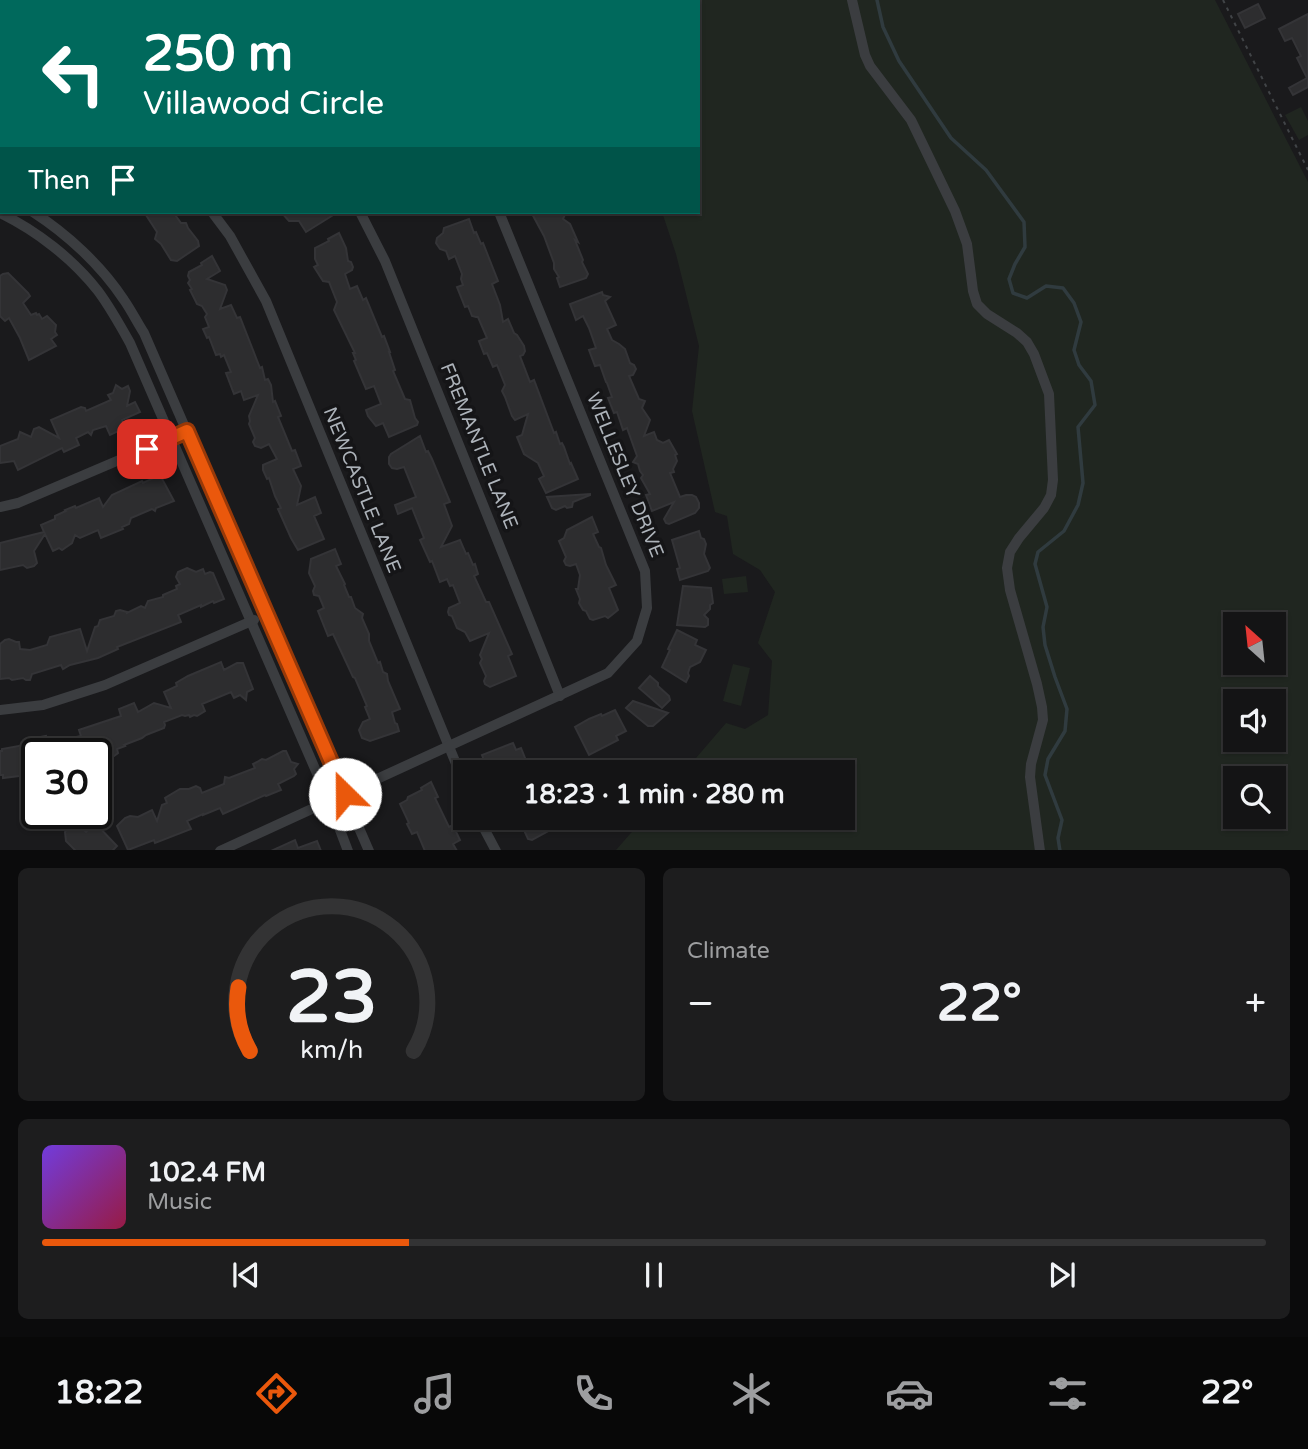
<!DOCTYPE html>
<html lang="en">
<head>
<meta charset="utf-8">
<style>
  body { margin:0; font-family:"Varela Round",sans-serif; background:#1d1d1e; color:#f1f3f6; height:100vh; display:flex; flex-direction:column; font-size:26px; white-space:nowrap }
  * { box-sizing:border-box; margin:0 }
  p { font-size:23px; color:#9d9ea0 }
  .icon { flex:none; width:38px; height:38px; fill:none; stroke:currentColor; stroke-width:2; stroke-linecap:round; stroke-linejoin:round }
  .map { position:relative; height:850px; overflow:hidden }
  .details { display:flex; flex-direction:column; gap:18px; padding:18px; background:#0b0b0c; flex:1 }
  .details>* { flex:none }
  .guide { position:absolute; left:0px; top:0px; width:700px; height:214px; box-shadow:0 2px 5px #0004,0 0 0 2px #333334; background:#00695c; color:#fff; overflow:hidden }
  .needle { width:46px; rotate:333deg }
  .tools { position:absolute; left:1223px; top:612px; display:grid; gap:14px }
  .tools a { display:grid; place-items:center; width:63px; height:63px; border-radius:0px; background:#141415; box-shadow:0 2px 5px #0004,0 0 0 2px #333334; font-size:35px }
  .speed { position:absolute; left:21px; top:738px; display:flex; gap:14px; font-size:35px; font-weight:700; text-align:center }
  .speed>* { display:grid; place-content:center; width:91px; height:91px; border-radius:50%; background:#141415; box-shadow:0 2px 5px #0004,0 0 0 2px #333334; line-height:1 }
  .speed .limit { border:4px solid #111; border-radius:10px; background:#fff; color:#111 }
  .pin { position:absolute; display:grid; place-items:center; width:60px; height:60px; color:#fff; margin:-30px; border-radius:14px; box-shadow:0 4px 10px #0006 }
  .me { position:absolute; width:77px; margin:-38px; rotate:337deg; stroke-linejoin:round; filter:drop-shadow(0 0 5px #0008) }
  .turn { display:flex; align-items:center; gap:24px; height:147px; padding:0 28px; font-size:32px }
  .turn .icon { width:91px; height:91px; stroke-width:2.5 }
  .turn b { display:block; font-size:49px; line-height:60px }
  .then { display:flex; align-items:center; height:66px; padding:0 28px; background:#0003; gap:14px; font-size:26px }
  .big { font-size:52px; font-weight:700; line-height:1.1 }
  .details .widget { flex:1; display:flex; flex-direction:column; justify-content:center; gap:10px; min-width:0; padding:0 24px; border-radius:10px; background:#1d1d1e }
  .details .dial { align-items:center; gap:0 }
  .dial svg { height:182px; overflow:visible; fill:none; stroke:#333334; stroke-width:7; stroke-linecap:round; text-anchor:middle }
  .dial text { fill:#f1f3f6; stroke:none }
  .song { display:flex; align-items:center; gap:21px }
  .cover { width:84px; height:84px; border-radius:10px; background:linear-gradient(135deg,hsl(260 70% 55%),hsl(340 70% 35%)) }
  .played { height:7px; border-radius:4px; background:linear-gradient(90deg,#ea580c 30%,#333334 30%) }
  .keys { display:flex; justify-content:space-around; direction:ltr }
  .heat { display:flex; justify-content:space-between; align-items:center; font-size:38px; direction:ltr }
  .details .tiles { flex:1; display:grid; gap:18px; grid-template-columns:1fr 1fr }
  .widget:last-child { grid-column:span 2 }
  .trip { position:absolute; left:453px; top:760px; width:402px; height:70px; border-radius:0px; background:#141415; box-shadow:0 2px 5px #0004,0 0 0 2px #333334; font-weight:700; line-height:70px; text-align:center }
  .dock { display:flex; height:112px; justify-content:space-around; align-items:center; background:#080808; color:#9d9ea0 }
  .dock .icon { width:49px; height:49px }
  .dock .on { color:#ea580c }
  .dock b { font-size:32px; color:#f1f3f6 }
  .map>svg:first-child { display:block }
</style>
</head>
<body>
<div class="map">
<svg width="1308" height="851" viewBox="0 0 1308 851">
  <rect width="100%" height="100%" fill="#1a1a1c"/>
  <g fill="#202620" fill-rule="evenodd">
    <path d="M594,0H1215L1308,182V850H616L645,817H844V772H684L726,723L745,729L768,715L772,661L758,643L775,592L760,570L733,554L727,516L715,512L692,411L699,346L676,254L662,212H698V2H594ZM1236,625H1274V663H1236ZM1236,702H1274V740H1236ZM1236,779H1274V817H1236Z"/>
    <polygon points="1301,107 1308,121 1308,135 1299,140 1285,115"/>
    <polygon points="746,576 748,592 724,594 722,579"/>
    <polygon points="733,664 750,668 741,706 723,701"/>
  </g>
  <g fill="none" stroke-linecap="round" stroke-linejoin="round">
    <polyline stroke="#303b3f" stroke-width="3.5" points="877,0 883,27 899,61 951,138 986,170 1024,222 1025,247 1015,264 1009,279 1013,293 1027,298 1046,286 1063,288 1074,303 1081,322 1074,350 1079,365 1091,381 1095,405 1078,427 1083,483 1078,505 1064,531 1038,552 1035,564 1047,607 1043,627 1045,645 1055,677 1067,709 1065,731 1048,759 1045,775 1062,820 1058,838 1060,851"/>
  </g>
  <g fill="#2d2d2f" stroke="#343437" stroke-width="2">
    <polygon points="1258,4 1265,18 1245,28 1238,14"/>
    <polygon points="1308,14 1308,87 1293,95 1289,88 1307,78 1297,58 1301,56 1292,38 1285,41 1279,29"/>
    <polygon points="144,212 173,212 181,223 186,223 188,228 198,241 199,246 177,261 171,260 161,244 155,239 157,232"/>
    <polygon points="281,212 338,212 306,232 299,221 289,221"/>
    <polygon points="531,212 566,212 563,219 570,224 578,242 575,240 583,260 582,262 588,274 586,278 560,287 557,278 559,277 554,269 554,263 544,236"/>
    <polygon points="469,219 474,233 476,232 481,244 483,243 498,281 492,284 500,305 503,322 508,319 514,333 517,335 524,346 525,351 523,355 520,356 530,382 534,380 554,433 556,432 560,444 562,443 564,447 570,464 571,463 578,479 546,493 539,479 544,476 538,463 524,454 517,437 522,435 528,414 515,420 512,416 505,397 502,391 505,385 497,365 493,367 487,353 484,354 479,341 487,338 478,317 476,317 472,316 468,306 465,307 457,287 463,285 461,279 462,274 455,256 449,259 446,251 440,249 436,243 437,238 443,233 444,228"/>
    <polygon points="339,233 346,248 348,261 351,262 353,267 352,270 345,274 350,289 357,286 363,300 366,298 382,337 384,336 390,352 389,352 395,370 393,371 405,399 410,400 415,418 418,422 417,425 389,437 383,423 376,426 368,416 366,410 381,404 374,386 366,389 354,361 356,360 353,353 355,353 334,310 337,302 329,282 323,281 314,267 318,265 315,259 315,248 329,241 328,239"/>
    <polygon points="212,256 220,271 207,279 225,285 227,290 220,309 231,305 237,318 240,317 260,368 262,367 265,380 268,379 271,385 273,402 275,401 281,416 278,417 292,451 295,450 301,466 293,469 301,486 297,505 315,497 321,513 314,516 324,539 298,550 291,538 278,509 281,508 275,496 269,478 267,479 263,470 263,465 277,459 269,444 261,448 255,446 253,442 255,438 249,424 250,421 249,416 258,395 244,400 241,391 234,394 226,373 231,372 224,355 221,357 220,354 216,355 209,337 207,338 203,329 209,327 205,317 207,314 202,306 197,304 190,290 192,289 188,283 190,280 188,276 189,272 202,265 201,263"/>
    <polygon points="8,273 28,293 30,296 23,303 31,315 36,313 37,315 39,314 42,319 47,316 56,325 55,332 57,335 51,339 56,346 29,360 20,338 9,318 5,321 0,316 0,276 3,274"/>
    <polygon points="602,292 603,295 610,297 605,301 616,325 607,329 612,340 619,344 625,349 630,363 634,365 636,369 633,375 629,376 639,399 645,401 642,408 650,420 644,436 654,432 657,440 663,443 669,440 677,454 675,455 677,461 673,469 674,472 670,473 680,497 686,495 692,495 696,497 699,503 699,508 695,513 669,524 666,523 664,519 674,502 652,511 646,495 650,494 641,478 643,475 640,471 638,464 633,462 637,456 627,428 623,430 617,412 614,413 608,398 612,397 607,383 606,382 600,365 595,366 589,350 596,348 589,328 583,316 576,320 570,304"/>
    <polygon points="116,385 122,389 128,386 130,391 127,406 135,402 140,412 122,420 125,428 110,435 106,426 93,430 91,435 88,432 76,438 79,445 64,452 62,448 18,470 14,461 0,463 0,446 18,439 20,432 31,437 34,429 39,427 59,438 51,420 81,407 85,408 86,411 111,400 108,395 113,393"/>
    <polygon points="420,436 426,452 428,451 432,459 450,502 444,504 452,526 441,547 460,540 466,554 468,553 473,565 475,564 478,574 474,576 486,602 489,602 512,654 508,656 516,676 490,687 485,684 484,681 486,676 480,663 482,659 480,655 489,633 470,641 465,632 457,628 452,616 449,615 448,612 449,608 460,603 453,585 450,586 447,579 440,582 432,561 430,562 420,540 424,538 412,508 398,514 395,505 416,497 404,467 397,469 392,468 389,464 389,457 391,454"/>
    <polygon points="160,475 174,501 156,508 155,511 152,509 131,518 129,524 122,527 123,529 101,538 98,530 80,538 75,535 72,543 62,550 59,548 53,551 45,534 34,551 37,563 34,566 27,568 23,565 0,570 0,543 44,532 41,525 55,519 55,516 66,511 65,510 75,506 76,508 99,498 103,507 112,495 142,481 143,483"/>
    <polygon points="590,494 590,495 573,502 572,507 567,508 565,506 556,510 552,508 547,497"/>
    <polygon points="592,517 598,532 593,534 599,547 601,548 606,565 616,585 609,588 618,610 608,618 605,616 593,620 590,619 586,611 583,610 579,603 580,599 576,589 578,589 580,575 576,564 570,566 566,565 564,561 566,557 559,541 564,538 567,530"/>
    <polygon points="699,531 701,538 704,539 706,544 704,554 710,568 708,571 680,580 677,569 680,568 672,540"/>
    <polygon points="335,549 341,564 336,566 345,584 344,585 349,597 351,597 355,608 363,614 362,618 369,634 369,641 378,663 380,662 383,672 387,674 388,681 400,709 392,712 395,723 397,724 399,731 370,741 362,738 359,730 363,722 370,719 365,707 367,706 355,678 353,677 333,634 328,636 318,611 324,608 319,596 314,595 313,591 315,586 309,573 311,559"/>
    <polygon points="187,568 196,572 203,569 205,574 210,572 213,573 224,599 214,603 213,601 201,607 201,605 178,615 181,622 117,647 118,649 98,658 70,665 63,669 61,665 32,674 30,680 26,680 23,678 12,680 9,678 0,679 0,644 5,640 9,639 16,642 19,642 20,649 30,650 47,645 50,637 80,629 87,651 95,627 98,626 100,620 114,616 116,611 120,610 127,612 127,613 141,606 145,608 148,601 163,597 163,595 177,589 176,586 180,584 176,577 178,572"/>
    <polygon points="683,586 711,588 713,603 710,605 710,609 704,615 708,619 708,625 705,627 677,625"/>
    <polygon points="677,630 697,640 695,645 706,650 700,662 690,667 688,673 689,676 686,682 662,667 670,650 668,649"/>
    <polygon points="221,662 224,670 237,663 243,663 253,689 247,692 246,700 240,695 234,698 231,692 219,697 202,704 205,711 197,716 194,715 190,717 189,715 185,716 182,715 164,722 165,725 164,728 146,735 142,738 124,745 125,746 117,749 118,753 114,756 104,756 99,753 94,754 37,754 37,772 22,763 23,772 19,776 3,778 3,775 0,775 0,751 2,751 2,749 30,744 29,739 46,736 47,743 81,736 79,730 121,716 119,709 134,703 138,712 154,703 171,708 164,692 177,686 176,683 188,676"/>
    <polygon points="650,676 658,683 658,686 669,696 670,700 662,708 639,688"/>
    <polygon points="633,701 668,713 653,726 648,726 626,708"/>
    <polygon points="615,710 626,731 616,736 618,740 589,755 575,727 589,719 601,714 602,716"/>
    <polygon points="513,743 516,750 521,748 529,768 527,769 528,772 497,772 495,768 488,771 482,755"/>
    <polygon points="283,751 286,751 291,762 298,764 294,769 296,774 294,776 278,784 281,790 266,796 265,795 223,814 220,808 203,815 203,814 187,821 191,829 155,843 154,840 128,850 117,826 125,818 130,816 138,817 152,810 157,821 162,805 167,803 165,798 180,789 189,789 196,786 200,788 202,793 224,784 225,777 229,778 255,768 253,764 257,762 262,759 266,760"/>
    <polygon points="431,782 438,797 435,798 449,827 453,825 460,840 453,844 457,851 425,851 417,832 412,834 407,824 409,823 400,804 407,800 408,797 422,790 421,788"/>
    <polygon points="518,817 562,817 553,823 554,828 532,840 528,839"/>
    <polygon points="96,824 117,846 112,851 76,851 66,841 65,832 69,827 74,825 79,826 86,832"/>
    <polygon points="295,840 298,848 317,841 321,851 271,851"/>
  </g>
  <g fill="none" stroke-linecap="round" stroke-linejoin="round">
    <polyline stroke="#414447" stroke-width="2" stroke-dasharray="3.5 5" stroke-linecap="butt" points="1223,0 1308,170"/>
    <g stroke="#3b3d40" stroke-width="10">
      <polyline points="159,0 162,2"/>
      <polyline points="363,0 364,2"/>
      <polyline points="852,0 865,55 870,66 911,120 955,211 967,244 973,291 977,304 987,314 1017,333 1027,342 1034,354 1049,394 1053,480 1051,495 1044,508 1019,538 1010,552 1007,568 1010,590 1037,684 1042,707 1043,720 1031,764 1030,777 1040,851"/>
      <polyline points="46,2 47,0"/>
      <polyline points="66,2 67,0"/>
      <polyline points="0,71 2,71"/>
      <polyline points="0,84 2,79"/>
      <polyline points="0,134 2,129"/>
      <polyline points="0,195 2,195"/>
      <path d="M33,212C67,234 101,265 124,300C131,310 137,322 144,333L369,851"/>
      <polyline points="212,212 230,236 266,301 466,788"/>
      <polyline points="360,212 385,261 560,696"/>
      <path d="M0,213C37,231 73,259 98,291C110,307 120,325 130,343L329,801L348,851"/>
      <polyline points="0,507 18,503 178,435"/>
      <polyline points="0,710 43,705 105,685 254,620"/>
      <polyline points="478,817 496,851"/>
      <polyline points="220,851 608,673 637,641 647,608 645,571 499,212"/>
    </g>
  </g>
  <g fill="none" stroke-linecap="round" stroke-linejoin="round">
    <defs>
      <polyline id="route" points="147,449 187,431 345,794"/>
    </defs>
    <use href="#route" stroke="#983908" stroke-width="18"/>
    <use href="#route" stroke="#ea580c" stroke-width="12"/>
  </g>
  <g text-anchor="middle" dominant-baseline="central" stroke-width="7" stroke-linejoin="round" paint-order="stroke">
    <g font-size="19" fill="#adb3ba" stroke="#151517">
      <text transform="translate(479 446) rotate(68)">FREMANTLE LANE</text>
      <text transform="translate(625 475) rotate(68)">WELLESLEY DRIVE</text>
      <text transform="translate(362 490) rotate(68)">NEWCASTLE LANE</text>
    </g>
  </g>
</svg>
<div class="tools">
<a><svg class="needle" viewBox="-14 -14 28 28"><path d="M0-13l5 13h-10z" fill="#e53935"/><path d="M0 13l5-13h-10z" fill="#9d9ea0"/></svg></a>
<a><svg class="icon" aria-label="sound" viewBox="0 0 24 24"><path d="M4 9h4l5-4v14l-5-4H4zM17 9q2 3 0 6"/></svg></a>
<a><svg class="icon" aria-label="search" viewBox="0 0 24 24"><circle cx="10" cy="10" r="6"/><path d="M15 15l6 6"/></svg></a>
</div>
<div class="speed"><div class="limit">30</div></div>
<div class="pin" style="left:147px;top:449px;background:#d93025"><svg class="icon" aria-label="arrive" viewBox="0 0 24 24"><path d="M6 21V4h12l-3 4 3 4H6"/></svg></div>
<svg class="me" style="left:345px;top:794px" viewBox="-20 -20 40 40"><circle r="19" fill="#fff"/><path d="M0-13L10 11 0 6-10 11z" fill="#ea580c"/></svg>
<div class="trip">18:23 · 1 min · 280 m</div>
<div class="guide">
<div class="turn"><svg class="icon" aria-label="left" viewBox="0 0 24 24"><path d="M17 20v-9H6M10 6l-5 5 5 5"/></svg><div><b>250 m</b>Villawood Circle</div></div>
<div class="then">Then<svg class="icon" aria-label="arrive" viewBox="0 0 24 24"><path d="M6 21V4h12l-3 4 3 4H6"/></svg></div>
</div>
</div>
<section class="details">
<div class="tiles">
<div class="widget dial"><svg viewBox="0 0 100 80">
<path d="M14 69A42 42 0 1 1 86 69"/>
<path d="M14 69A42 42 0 0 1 9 41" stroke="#ea580c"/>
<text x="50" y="56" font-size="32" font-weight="700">23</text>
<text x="50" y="72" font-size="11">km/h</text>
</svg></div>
<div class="widget"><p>Climate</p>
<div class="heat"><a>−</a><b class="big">22°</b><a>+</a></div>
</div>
<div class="widget">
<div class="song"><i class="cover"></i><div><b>102.4 FM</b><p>Music</p></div></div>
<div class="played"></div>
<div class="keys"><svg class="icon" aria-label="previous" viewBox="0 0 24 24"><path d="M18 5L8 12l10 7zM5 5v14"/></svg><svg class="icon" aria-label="pause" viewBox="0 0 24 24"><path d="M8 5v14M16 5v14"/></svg><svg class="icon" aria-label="next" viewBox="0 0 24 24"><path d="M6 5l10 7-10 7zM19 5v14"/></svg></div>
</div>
</div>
</section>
<nav class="dock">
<b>18:22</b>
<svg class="icon on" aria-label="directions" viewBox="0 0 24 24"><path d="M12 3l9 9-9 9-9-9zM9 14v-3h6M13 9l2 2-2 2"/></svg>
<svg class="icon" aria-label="music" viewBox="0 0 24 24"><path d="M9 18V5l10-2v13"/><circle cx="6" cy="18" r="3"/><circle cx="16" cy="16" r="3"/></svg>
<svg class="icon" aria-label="phone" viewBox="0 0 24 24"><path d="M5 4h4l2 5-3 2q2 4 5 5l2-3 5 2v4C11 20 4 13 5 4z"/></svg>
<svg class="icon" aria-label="climate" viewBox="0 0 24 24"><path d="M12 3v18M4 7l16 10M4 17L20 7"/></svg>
<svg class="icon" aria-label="car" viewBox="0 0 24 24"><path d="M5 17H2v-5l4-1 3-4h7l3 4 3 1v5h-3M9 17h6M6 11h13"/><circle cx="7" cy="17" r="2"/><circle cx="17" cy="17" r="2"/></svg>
<svg class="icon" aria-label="filters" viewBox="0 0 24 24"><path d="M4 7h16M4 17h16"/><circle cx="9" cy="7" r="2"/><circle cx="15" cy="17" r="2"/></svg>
<b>22°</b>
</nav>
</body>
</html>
